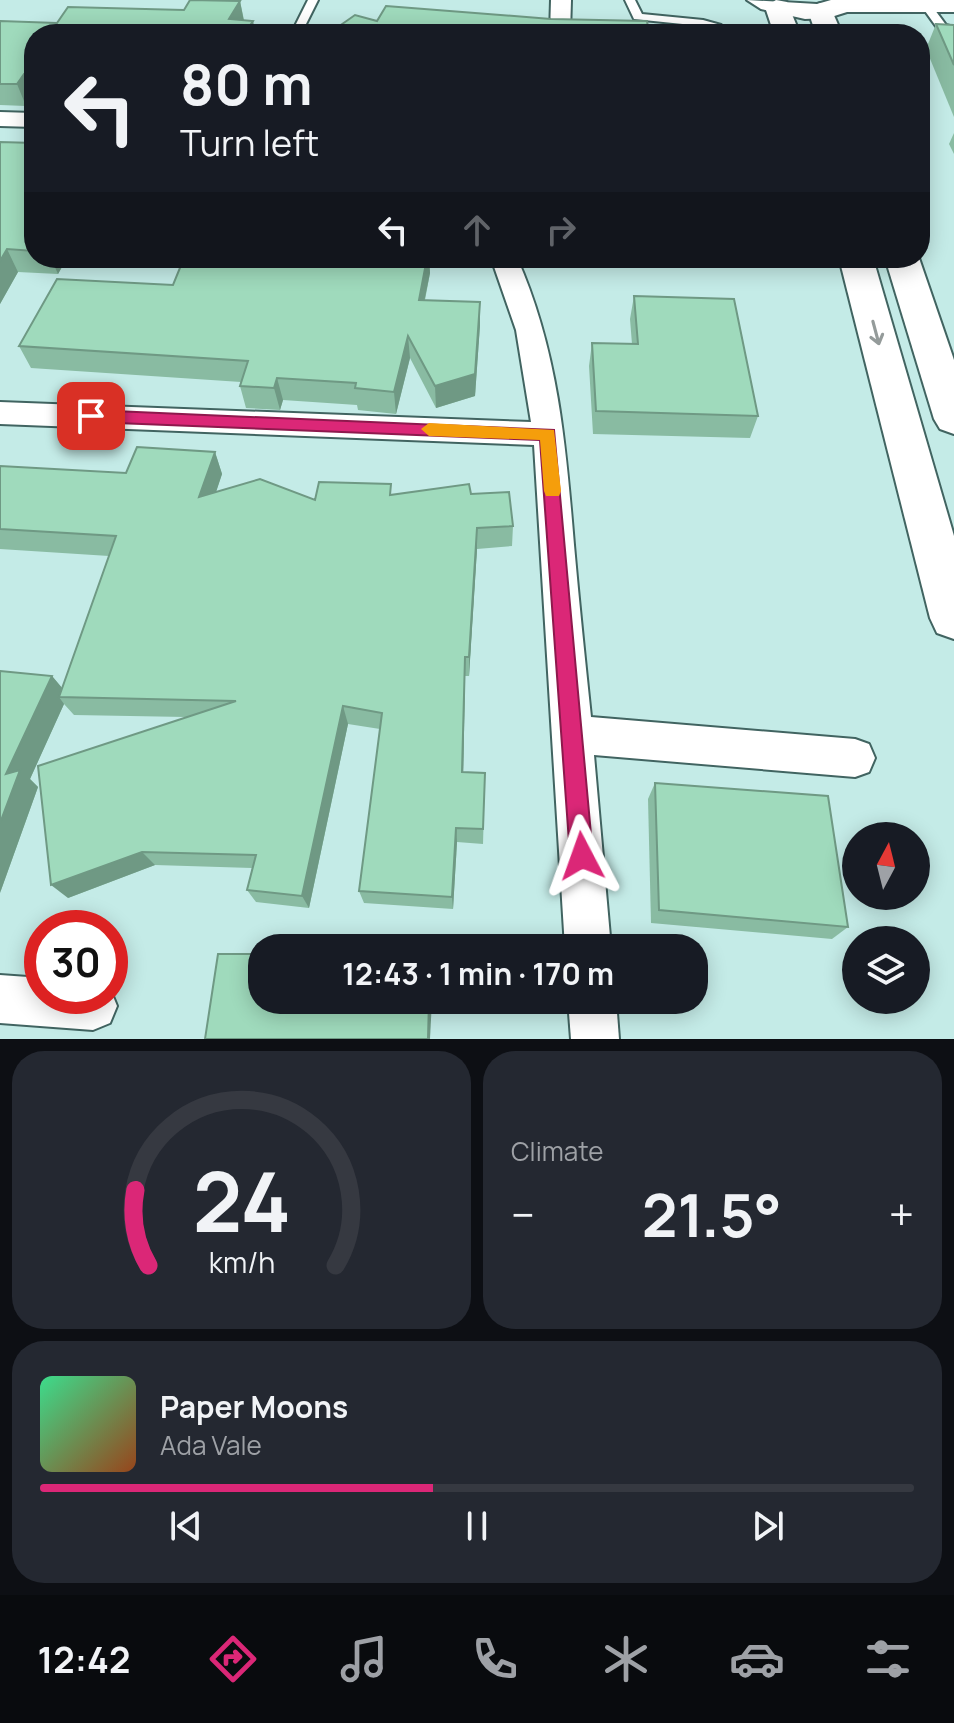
<!DOCTYPE html>
<html lang="en">
<head>
<meta charset="utf-8">
<style>
  body { margin:0; font-family:Manrope,sans-serif; background:#242831; color:#f1f3f6; height:100vh; display:flex; flex-direction:column; font-size:30px; white-space:nowrap }
  * { box-sizing:border-box; margin:0 }
  p { font-size:26px; color:#9ea1a6 }
  .icon { flex:none; width:44px; height:44px; fill:none; stroke:currentColor; stroke-width:2; stroke-linecap:round; stroke-linejoin:round }
  .map { position:relative; height:1039px; overflow:hidden }
  .sheet { display:flex; flex-direction:column; gap:12px; padding:12px; background:#0d0f14; flex:1 }
  .sheet>* { flex:none }
  .hud { position:absolute; left:24px; top:24px; width:906px; height:244px; border-radius:32px; box-shadow:0 4px 20px #0003; background:#171b24; color:#f1f3f6; overflow:hidden }
  .needle { width:52px; rotate:7deg }
  .controls { position:absolute; left:842px; top:822px; display:grid; gap:16px }
  .controls a { display:grid; place-items:center; width:88px; height:88px; border-radius:50%; background:#171b24; box-shadow:0 4px 20px #0003; font-size:40px }
  .speed { position:absolute; left:24px; top:910px; display:flex; gap:16px; font-size:40px; font-weight:700; text-align:center }
  .speed>* { display:grid; place-content:center; width:104px; height:104px; border-radius:50%; background:#171b24; box-shadow:0 4px 20px #0003; line-height:1 }
  .speed .limit { border:12px solid #d22; background:#fff; color:#111 }
  .pin { position:absolute; display:grid; place-items:center; width:68px; height:68px; color:#fff; margin:-34px; border-radius:16px; box-shadow:0 4px 12px #0006 }
  .me { position:absolute; width:88px; margin:-44px; rotate:356deg; stroke-linejoin:round; filter:drop-shadow(0 0 6px #0008) }
  .turn { display:flex; align-items:center; gap:28px; height:168px; padding:0 24px; font-size:36px }
  .turn .icon { width:104px; height:104px; stroke-width:2.5 }
  .turn b { display:block; font-size:56px; line-height:68px }
  .lanes { display:flex; align-items:center; height:76px; padding:0 24px; background:#0003; justify-content:center; gap:40px; direction:ltr }
  .lanes .off { opacity:.35 }
  .big { font-size:60px; font-weight:700; line-height:1.1 }
  .sheet .card { flex:1; display:flex; flex-direction:column; justify-content:center; gap:12px; min-width:0; padding:0 28px; border-radius:32px; background:#242831 }
  .sheet .dial { align-items:center; gap:0 }
  .dial svg { height:208px; overflow:visible; fill:none; stroke:#363941; stroke-width:7; stroke-linecap:round; text-anchor:middle }
  .dial text { fill:#f1f3f6; stroke:none }
  .song { display:flex; align-items:center; gap:24px }
  .cover { width:96px; height:96px; border-radius:12px; background:linear-gradient(135deg,hsl(150 70% 55%),hsl(20 70% 35%)) }
  .played { height:8px; border-radius:4px; background:linear-gradient(90deg,#db2777 45%,#363941 45%) }
  .keys { display:flex; justify-content:space-around; direction:ltr }
  .heat { display:flex; justify-content:space-between; align-items:center; font-size:44px; direction:ltr }
  .sheet .tiles { flex:1; display:grid; gap:12px; grid-template-columns:1fr 1fr }
  .card:last-child { grid-column:span 2 }
  .trip { position:absolute; left:248px; top:934px; width:460px; height:80px; border-radius:32px; background:#171b24; box-shadow:0 4px 20px #0003; font-weight:700; line-height:80px; text-align:center }
  .tab-bar { display:flex; height:128px; justify-content:space-around; align-items:center; background:#090b0e; color:#9ea1a6 }
  .tab-bar .icon { width:56px; height:56px }
  .tab-bar .current { color:#db2777 }
  .tab-bar b { font-size:36px; color:#f1f3f6 }
  .map>svg:first-child { display:block }
</style>
</head>
<body>
<div class="map">
<svg width="954" height="1039" viewBox="0 0 954 1039">
  <rect width="100%" height="100%" fill="#c4ebe7"/>
  <g fill="none" stroke-linecap="round" stroke-linejoin="round">
    <defs>
      <g id="service">
        <polygon points="308,0 318,0 301,34 291,34"/>
        <polygon points="625,0 635,0 642,14 703,20 721,25 724,34 714,34 712,29 702,26 634,19"/>
        <polygon points="921,2 929,2 946,25 954,27 954,33 938,29 920,4"/>
      </g>
      <g id="minor">
        <polygon points="551,0 571,0 570,34 550,34"/>
        <polygon points="0,112 34,113 34,127 0,126"/>
        <path d="M491,258H517C558,350 566,446 574,545C579,602 585,660 591,717L855,739L869,744L875,758L869,772L855,777L594,755L611,948H565L534,445L0,424V402L531,422L516,330Z"/>
        <polygon points="0,975 42,978 42,996 110,996 110,989 117,1006 110,1023 93,1030 0,1023"/>
        <polygon points="568,1000 616,1000 619,1039 571,1039"/>
      </g>
      <g id="tertiary">
        <polygon points="776,0 787,2 800,34 774,34 765,7"/>
        <polygon points="821,3 830,6 842,34 816,34 808,11 812,6"/>
        <polygon points="839,258 873,258 954,536 954,639 937,633 930,618"/>
        <polygon points="885,258 919,258 954,360 954,434 940,429 934,419"/>
      </g>
      <polygon id="secondary" points="747,0 817,4 831,0 954,0 954,12 847,12 828,18 805,19 761,9"/>
    </defs>
    <use href="#service" stroke="#416461" stroke-width="4"/>
    <use href="#minor" stroke="#416461" stroke-width="4"/>
    <use href="#tertiary" stroke="#416461" stroke-width="4"/>
    <use href="#secondary" stroke="#416461" stroke-width="4"/>
    <use href="#service" fill="#fff" fill-rule="evenodd"/>
    <use href="#minor" fill="#fff" fill-rule="evenodd"/>
    <use href="#tertiary" fill="#fff" fill-rule="evenodd"/>
    <use href="#secondary" fill="#fff" fill-rule="evenodd"/>
  </g>
  <g fill="#89bba2">
    <polygon points="230,1 240,1 244,20 34,34 34,96 26,106 0,105 0,21 57,23 184,10"/>
    <polygon points="936,24 954,25 954,117 926,49"/>
    <polygon points="954,133 954,154 949,144"/>
    <polygon points="0,142 34,143 34,258 67,258 58,274 18,272 0,304"/>
    <polygon points="184,258 429,258 430,273 425,300 480,325 475,396 436,408 410,358 396,414 358,410 357,405 283,400 280,410 246,408 240,386 241,382 31,368 19,346 173,285"/>
    <polygon points="634,296 758,416 750,438 593,434 589,366 592,343 632,344 630,319"/>
    <polygon points="215,452 222,474 216,492 315,500 392,494 471,494 513,526 512,546 477,549 469,676 465,676 463,772 485,773 483,844 457,842 453,909 364,903 359,891 380,729 348,724 309,908 256,902 247,890 252,868 155,865 68,898 186,717 74,715 64,704 30,779 38,787 0,893 52,676 62,688 109,556 0,549 0,466 126,473"/>
    <polygon points="655,783 848,927 832,939 651,923 648,799"/>
  </g>
  <g fill="#6f9984">
    <polygon points="226,0 230,0 232,14 240,1 244,22 232,34"/>
    <polygon points="253,21 256,34 244,34"/>
    <polygon points="24,74 33,96 26,106 17,84"/>
    <polygon points="7,249 18,272 0,304 0,261"/>
    <polygon points="51,258 67,258 58,274"/>
    <polygon points="427,258 429,258 430,273 420,322 419,300"/>
    <polygon points="480,302 480,325 475,396 436,408 435,386"/>
    <polygon points="408,336 410,358 396,414 394,392"/>
    <polygon points="277,378 283,400 280,410 274,388"/>
    <polygon points="215,452 222,474 207,519 199,497"/>
    <polygon points="477,528 477,549 469,676 469,657"/>
    <polygon points="465,657 465,676 463,788 462,772"/>
    <polygon points="52,676 68,695 59,697 64,704 30,779 38,787 0,893 0,823 6,774"/>
    <polygon points="343,706 348,724 309,908 302,896"/>
    <polygon points="456,828 457,842 453,909 452,897"/>
    <polygon points="142,852 155,865 68,898 51,885"/>
    <polygon points="429,1000 432,1000 430,1039 428,1039"/>
  </g>
  <g fill="#9fdabc" stroke="#6f9984" stroke-width="2">
    <polygon points="190,0 240,1 229,19 253,21 244,34 34,34 34,75 24,74 17,84 0,84 0,21 57,23 68,7 184,10"/>
    <polygon points="386,6 551,19 647,21 648,27 698,29 698,34 328,34 355,15 377,21"/>
    <polygon points="936,24 954,25 954,65"/>
    <polygon points="0,142 34,143 34,251 7,249 0,261"/>
    <polygon points="184,258 427,258 419,300 480,302 475,374 435,386 408,336 394,392 355,388 356,383 277,378 274,388 240,386 248,361 19,346 57,279 173,285"/>
    <polygon points="634,296 734,299 758,416 596,411 592,343 638,344"/>
    <polygon points="137,447 215,452 199,497 260,479 315,500 319,482 391,484 390,495 469,484 471,494 509,492 513,526 477,528 469,657 465,657 462,772 485,773 483,829 456,828 452,897 359,891 382,713 343,706 302,896 247,890 256,855 142,852 51,885 38,766 236,701 59,697 116,536 0,529 0,466 126,473"/>
    <polygon points="0,671 52,676 6,774 20,770 0,823"/>
    <polygon points="655,783 828,796 848,927 659,910"/>
    <polygon points="218,954 262,954 262,1000 429,1000 428,1039 205,1039"/>
  </g>
  <defs><path id="oneway-shaft" d="M-6 0H5M1.5-3L5.5 0L1.5 3" fill="none" stroke-width="1.6" stroke-linecap="round" stroke-linejoin="round" transform="scale(2)"/></defs>
  <use stroke="#949b9a" href="#oneway-shaft" transform="translate(876 333) rotate(75)"/>
  <polygon fill="#db2777" stroke="#8e194d" stroke-width="2" points="91,410 554,430 593,856 590,864 582,868 574,864 570,856 540,440 91,422 83,416"/>
  <polygon fill="#f59e0b" points="429,423 554,430 561,491 559,496 546,496 544,491 540,440 429,436 421,429"/>
</svg>
<div class="controls">
<a><svg class="needle" viewBox="-14 -14 28 28"><path d="M0-13l5 13h-10z" fill="#e53935"/><path d="M0 13l5-13h-10z" fill="#9ea1a6"/></svg></a>
<a><svg class="icon" aria-label="layers" viewBox="0 0 24 24"><path d="M12 4l9 5-9 5-9-5zM3 14l9 5 9-5"/></svg></a>
</div>
<div class="speed"><div class="limit">30</div></div>
<div class="pin" style="left:91px;top:416px;background:#d93025"><svg class="icon" aria-label="arrive" viewBox="0 0 24 24"><path d="M6 21V4h12l-3 4 3 4H6"/></svg></div>
<svg class="me" style="left:582px;top:856px" viewBox="-20 -20 40 40"><path d="M0-17L14 15 0 8-14 15z" fill="#db2777" stroke="#fff" stroke-width="4"/></svg>
<div class="trip">12:43 · 1 min · 170 m</div>
<div class="hud">
<div class="turn"><svg class="icon" aria-label="left" viewBox="0 0 24 24"><path d="M17 20v-9H6M10 6l-5 5 5 5"/></svg><div><b>80 m</b>Turn left</div></div>
<div class="lanes"><svg class="icon" aria-label="left" viewBox="0 0 24 24"><path d="M17 20v-9H6M10 6l-5 5 5 5"/></svg><svg class="icon off" aria-label="ahead" viewBox="0 0 24 24"><path d="M12 20V5M6 11l6-6 6 6"/></svg><svg class="icon off" aria-label="right" viewBox="0 0 24 24"><path d="M7 20v-9h11M14 6l5 5-5 5"/></svg></div>
</div>
</div>
<section class="sheet">
<div class="tiles">
<div class="card dial"><svg viewBox="0 0 100 80">
<path d="M14 69A42 42 0 1 1 86 69"/>
<path d="M14 69A42 42 0 0 1 9 40" stroke="#db2777"/>
<text x="50" y="56" font-size="32" font-weight="700">24</text>
<text x="50" y="72" font-size="11">km/h</text>
</svg></div>
<div class="card"><p>Climate</p>
<div class="heat"><a>−</a><b class="big">21.5°</b><a>+</a></div>
</div>
<div class="card">
<div class="song"><i class="cover"></i><div><b>Paper Moons</b><p>Ada Vale</p></div></div>
<div class="played"></div>
<div class="keys"><svg class="icon" aria-label="previous" viewBox="0 0 24 24"><path d="M18 5L8 12l10 7zM5 5v14"/></svg><svg class="icon" aria-label="pause" viewBox="0 0 24 24"><path d="M8 5v14M16 5v14"/></svg><svg class="icon" aria-label="next" viewBox="0 0 24 24"><path d="M6 5l10 7-10 7zM19 5v14"/></svg></div>
</div>
</div>
</section>
<nav class="tab-bar">
<b>12:42</b>
<svg class="icon current" aria-label="directions" viewBox="0 0 24 24"><path d="M12 3l9 9-9 9-9-9zM9 14v-3h6M13 9l2 2-2 2"/></svg>
<svg class="icon" aria-label="music" viewBox="0 0 24 24"><path d="M9 18V5l10-2v13"/><circle cx="6" cy="18" r="3"/><circle cx="16" cy="16" r="3"/></svg>
<svg class="icon" aria-label="phone" viewBox="0 0 24 24"><path d="M5 4h4l2 5-3 2q2 4 5 5l2-3 5 2v4C11 20 4 13 5 4z"/></svg>
<svg class="icon" aria-label="climate" viewBox="0 0 24 24"><path d="M12 3v18M4 7l16 10M4 17L20 7"/></svg>
<svg class="icon" aria-label="car" viewBox="0 0 24 24"><path d="M5 17H2v-5l4-1 3-4h7l3 4 3 1v5h-3M9 17h6M6 11h13"/><circle cx="7" cy="17" r="2"/><circle cx="17" cy="17" r="2"/></svg>
<svg class="icon" aria-label="filters" viewBox="0 0 24 24"><path d="M4 7h16M4 17h16"/><circle cx="9" cy="7" r="2"/><circle cx="15" cy="17" r="2"/></svg>
</nav>
</body>
</html>
